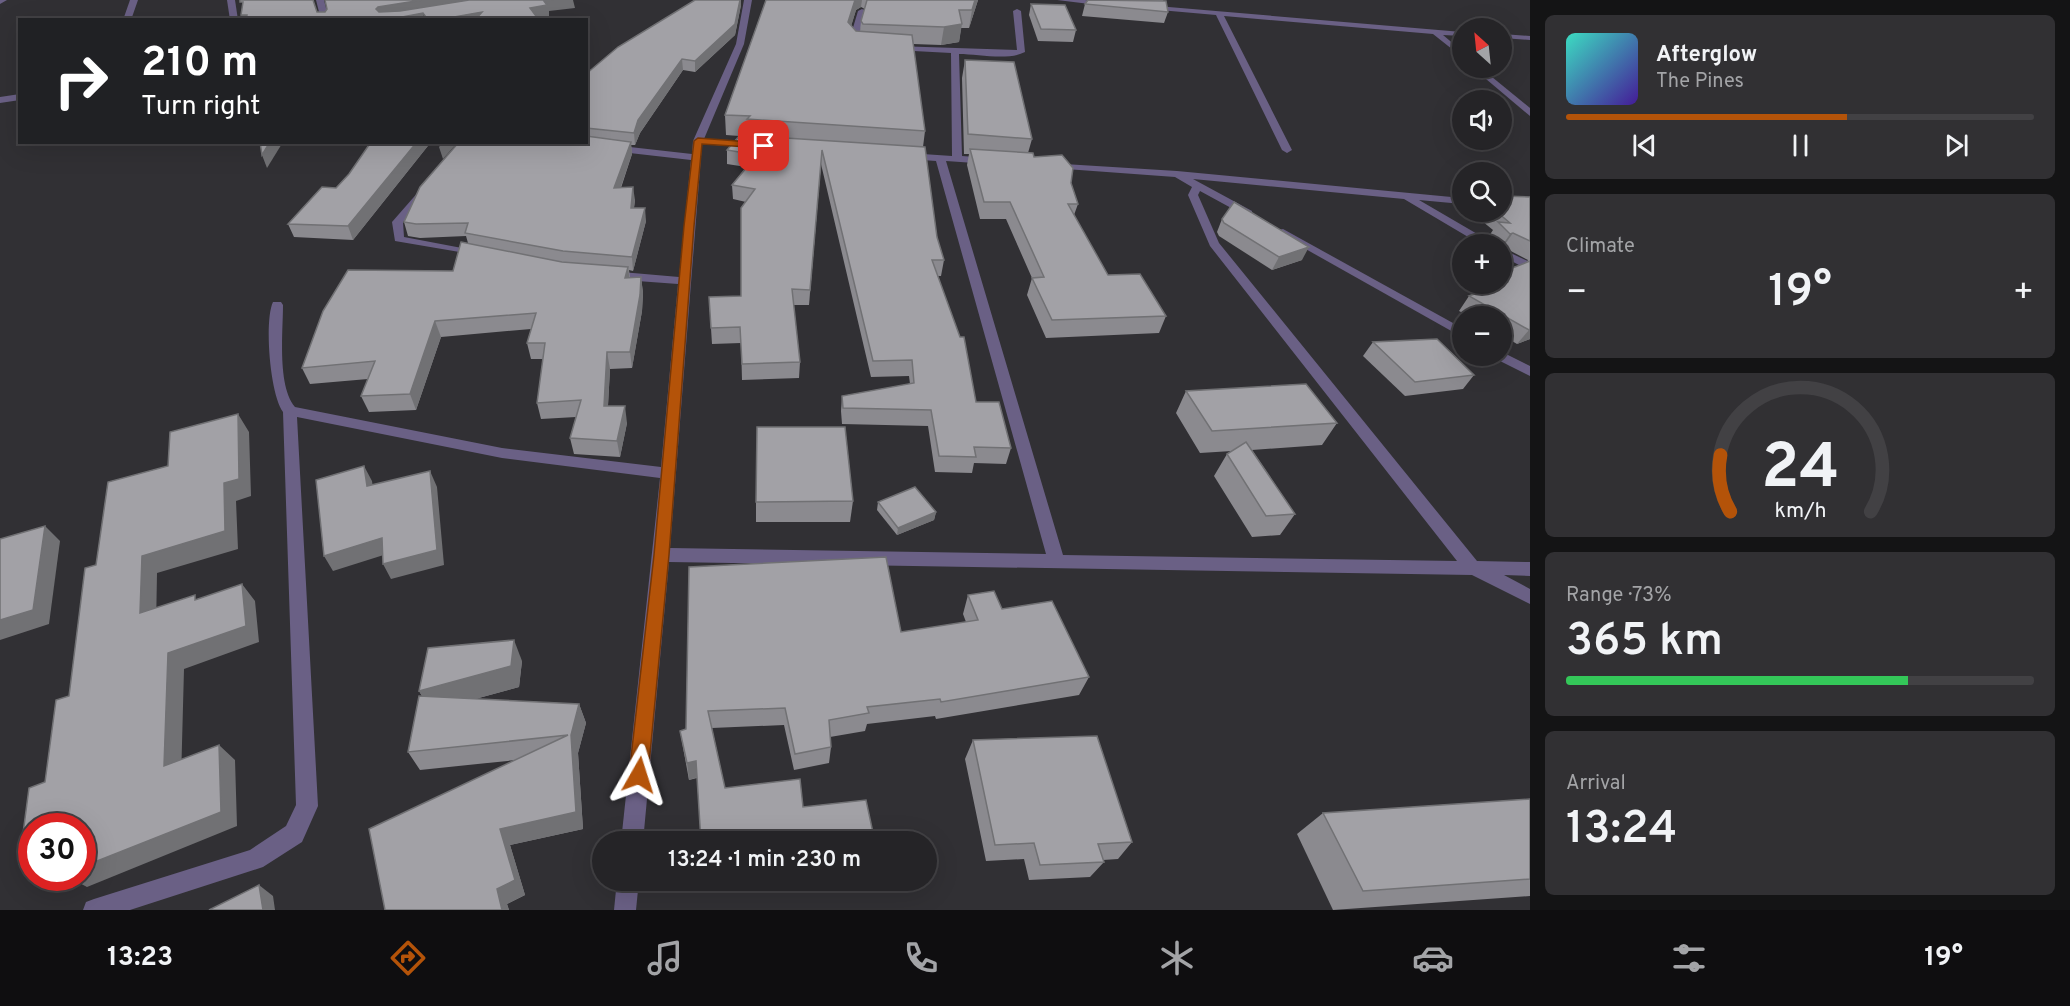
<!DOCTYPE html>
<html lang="en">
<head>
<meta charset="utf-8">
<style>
  body { margin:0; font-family:Overpass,sans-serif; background:#313033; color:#f1f3f6; height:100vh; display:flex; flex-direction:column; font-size:22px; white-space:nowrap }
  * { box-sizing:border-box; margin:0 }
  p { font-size:20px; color:#a3a4a7 }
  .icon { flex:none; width:33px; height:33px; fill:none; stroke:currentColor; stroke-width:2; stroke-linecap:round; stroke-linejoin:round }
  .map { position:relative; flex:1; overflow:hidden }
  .drawer { display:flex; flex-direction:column; gap:15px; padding:15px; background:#141415; width:540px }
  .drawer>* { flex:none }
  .guide { position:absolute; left:18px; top:18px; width:570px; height:126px; border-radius:0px; box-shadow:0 6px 24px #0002,0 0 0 2px #424144; background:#202124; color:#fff; overflow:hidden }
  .needle { width:39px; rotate:333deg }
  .buttons { position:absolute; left:1452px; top:18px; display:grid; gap:12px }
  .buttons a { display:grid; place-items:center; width:60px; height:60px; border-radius:50%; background:#252427; box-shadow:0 6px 24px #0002,0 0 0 2px #424144; font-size:30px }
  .speed { position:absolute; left:18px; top:813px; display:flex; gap:12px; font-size:30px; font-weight:700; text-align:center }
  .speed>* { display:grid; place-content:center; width:78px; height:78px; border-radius:50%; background:#252427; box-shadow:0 6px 24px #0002,0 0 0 2px #424144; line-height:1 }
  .speed .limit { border:9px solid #d22; background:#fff; color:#111 }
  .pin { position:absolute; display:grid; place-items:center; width:51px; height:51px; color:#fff; margin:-26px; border-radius:12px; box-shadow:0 3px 9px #0006 }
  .me { position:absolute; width:66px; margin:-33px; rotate:6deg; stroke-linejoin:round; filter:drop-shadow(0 0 4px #0008) }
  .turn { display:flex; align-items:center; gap:21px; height:126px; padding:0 24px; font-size:27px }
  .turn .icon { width:78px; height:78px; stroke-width:2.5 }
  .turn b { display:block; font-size:42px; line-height:51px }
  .big { font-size:45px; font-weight:600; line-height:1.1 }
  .drawer .tile { flex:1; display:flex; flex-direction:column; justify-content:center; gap:9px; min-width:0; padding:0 21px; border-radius:9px; background:#313033 }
  .drawer .dial { align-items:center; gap:0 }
  .dial svg { height:156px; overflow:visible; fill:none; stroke:#424144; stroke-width:7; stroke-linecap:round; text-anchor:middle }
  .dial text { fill:#f1f3f6; stroke:none }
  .song { display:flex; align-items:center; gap:18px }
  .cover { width:72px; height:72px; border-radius:9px; background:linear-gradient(135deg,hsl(170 70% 55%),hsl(260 70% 35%)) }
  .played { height:6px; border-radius:3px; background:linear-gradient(90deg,#b45309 60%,#424144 60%) }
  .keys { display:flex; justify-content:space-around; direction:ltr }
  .heat { display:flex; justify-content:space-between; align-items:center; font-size:33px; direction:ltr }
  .charge { height:9px; border-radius:4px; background:linear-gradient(90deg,#34c759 73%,#424144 0) }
  .trip { position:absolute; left:592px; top:831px; width:345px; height:60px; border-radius:30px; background:#252427; box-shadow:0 6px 24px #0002,0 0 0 2px #424144; font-weight:600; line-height:60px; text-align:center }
  .dock { display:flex; height:96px; justify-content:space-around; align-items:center; background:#0f0e10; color:#a3a4a7 }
  .dock .icon { width:42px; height:42px }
  .dock .active { color:#b45309 }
  .dock b { font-size:27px; color:#f1f3f6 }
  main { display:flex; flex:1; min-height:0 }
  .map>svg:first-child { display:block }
</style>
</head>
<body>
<main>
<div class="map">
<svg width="1530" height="910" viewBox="0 0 1530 910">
  <rect width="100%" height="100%" fill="#313034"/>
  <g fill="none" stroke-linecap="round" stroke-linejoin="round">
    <g fill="#6a6085" fill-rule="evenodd">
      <polygon points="0,0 7,0 0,4"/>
      <polygon points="130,0 138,0 131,20 123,20"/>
      <polygon points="227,0 235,0 238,20 230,20"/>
      <polygon points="316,0 324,0 329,20 321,20"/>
      <path d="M744,0H752L744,44L704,139L752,142L757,145L752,148L702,144L670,548L1046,554L936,161L908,159L903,156L908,153L952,156L951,53L895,50L891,48L895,46L1017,50L1013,11L1017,9L1021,11L1025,52C1008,61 978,54 959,54L962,156L989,158L994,161L989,164L946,161L1063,555L1457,561L1210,246L1188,195L1192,187L1175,177L1052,168L1048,167V163L1177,171L1462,198V204L1419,200L1491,242L1492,244H1480L1404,199L1193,179L1252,211V215H1244L1200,191L1198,195L1219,243L1477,561L1530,562V576L1504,575L1530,589V604L1472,575L669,562L643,842H621L660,478L502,458L297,417L318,806L302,842L263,867L130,910H83L86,902L94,899L250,850L286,826L296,805L283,412C270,395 264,321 273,302H281L283,305C283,332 277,386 295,407L502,448L661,467L678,284L610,279L604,275L610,271L679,277L691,160L612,151L607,148L612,145L692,154L693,141L736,44Z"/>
      <polygon points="1057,0 1085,0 1110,4 1106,6"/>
      <polygon points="1145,5 1462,32 1462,36 1443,35 1462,51 1462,57 1433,34 1224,16 1292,150 1287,153 1282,150 1216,15 1148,9"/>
      <polygon points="862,9 866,11 857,41 866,46 862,48 852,46 849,41 858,11"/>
      <polygon points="1502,34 1530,36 1530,40 1502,38"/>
      <polygon points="1473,68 1481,68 1530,108 1530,116"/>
      <polygon points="20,94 20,100 0,103 0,97"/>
      <polygon points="424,189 429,192 403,222 404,237 483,252 483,256 395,241 392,222 420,190"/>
      <polygon points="1283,229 1462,328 1462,337 1279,234 1279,230"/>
      <polygon points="1502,249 1530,262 1530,271 1502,256"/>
      <polygon points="1502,352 1530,366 1530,376 1496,359 1495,356 1502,356"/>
      <polygon points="617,880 639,880 636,910 614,910"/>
    </g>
  </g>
  <g fill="#8b8a8f" fill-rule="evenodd">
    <path d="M766,0H978L969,28H961L959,42L941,45L913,44L925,131L923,147L937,237L944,260L941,276H937L976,402L1011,448L1006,464L974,463L972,473L935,472L928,426L842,424L841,411L842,396L910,384L909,376L871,377L821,164L809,305H793L800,362L799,378L742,380L741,343L712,344L709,297L741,296L746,202L733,199L732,185L746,167L727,164V150L739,136L726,135L725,115ZM861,7L865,9L861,21L860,31H856L851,26L856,10Z"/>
    <polygon points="1088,0 1163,0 1168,12 1164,23 1082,16 1085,4"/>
    <polygon points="1031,4 1076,30 1073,42 1038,41 1029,15"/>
    <polygon points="741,5 735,35 695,72 683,70 640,133 635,145 631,145 632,154 621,188 635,200 634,208 646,221 633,271 629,270 630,278 641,277 643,293 642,311 632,368 610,369 608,406 627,423 620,457 574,454 570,438 576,417 541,419 537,403 543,359 531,359 527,343 531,329 441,337 416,410 369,412 361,396 368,379 310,384 302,368 453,271 468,243 466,236 420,238 408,236 404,222 586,142 586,74"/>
    <polygon points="965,60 1032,139 1028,153 1071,183 1078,204 1074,215 1108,275 1166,316 1159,333 1046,338 1027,295 1032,278 1006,219 980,219 967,165 969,154 964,154 962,78"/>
    <polygon points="371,142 431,142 353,240 294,237 288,224 336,188 349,174"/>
    <polygon points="1530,197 1530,339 1517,344 1502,335 1502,316 1469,316 1459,311 1469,296 1485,290 1484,289 1488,284 1502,284 1502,272 1526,263 1528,260 1503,247 1502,247 1502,244 1497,244 1489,236 1493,230 1471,212 1502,212"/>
    <polygon points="1222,219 1302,260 1272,270 1219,236 1217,232"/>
    <polygon points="1373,342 1474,375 1463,389 1405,396 1363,356"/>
    <polygon points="1186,391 1337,423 1322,445 1252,450 1295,514 1280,535 1252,537 1214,476 1227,454 1232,451 1200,453 1176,413"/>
    <polygon points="853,501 850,522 756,522 756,502"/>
    <polygon points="878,502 936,512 934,520 897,535 877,510"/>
    <polygon points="689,567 901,632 966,622 963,614 968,595 1002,609 1089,677 1079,695 936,719 935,716 867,724 865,731 830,737 831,747 829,763 794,770 784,725 712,728 725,788 803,807 875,842 697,778 689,780 680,731 686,729"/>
    <polygon points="522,661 519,687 475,699 579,704 586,723 578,753 583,829 510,845 525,895 507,904 509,910 385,910 516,760 420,770 408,752 422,696 419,691"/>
    <polygon points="973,740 1132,842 1118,859 1103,860 1104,862 1090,877 1029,880 1024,859 986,861 965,759"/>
    <polygon points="1530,799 1530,896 1333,910 1297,834 1323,813"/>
    <polygon points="704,880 779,880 705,890"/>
  </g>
  <g fill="#717174">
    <polygon points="422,0 488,0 382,18 376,9 378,7"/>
    <polygon points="553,0 573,0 575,8 549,11 549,16 532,18 530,8 544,1"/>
    <polygon points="740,0 741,0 741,5 735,35 695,72 695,61"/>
    <polygon points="855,0 862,0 861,7 856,10 847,40 848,22"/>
    <polygon points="975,0 978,0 969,28 972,10"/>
    <polygon points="482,12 484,20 437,20"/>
    <polygon points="423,13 425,20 386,20"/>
    <polygon points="241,15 247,15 249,20 243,20"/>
    <polygon points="962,24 959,42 941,45 944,27"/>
    <polygon points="682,59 683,70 640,133 635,145 634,133 638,120"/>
    <polygon points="270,142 283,142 267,168 262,155"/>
    <polygon points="417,142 431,142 353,240 348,226"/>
    <polygon points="443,142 458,142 443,159 439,147"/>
    <polygon points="631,142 632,154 616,201 614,188"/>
    <polygon points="822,150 821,164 809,305 810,290"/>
    <polygon points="633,187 635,200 632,221 631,208"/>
    <polygon points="645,208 646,221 633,271 632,257"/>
    <polygon points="1513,233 1503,247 1502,247 1502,246 1510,234"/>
    <polygon points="1309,247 1302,260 1272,270 1279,257"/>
    <polygon points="628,267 630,282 625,278"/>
    <polygon points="641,277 643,293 642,311 632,368 630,352"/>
    <polygon points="435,321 441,337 416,410 410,394"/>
    <polygon points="1530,329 1530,339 1517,344 1529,330"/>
    <polygon points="607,352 610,369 607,422 604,406"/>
    <polygon points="625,406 627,423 620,457 617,441"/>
    <polygon points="238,414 249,432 251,496 236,501 238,549 157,573 156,629 140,613 142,556 224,483"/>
    <polygon points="364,466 372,481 375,501 367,486"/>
    <polygon points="430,471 437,487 444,565 391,579 383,564"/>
    <polygon points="936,512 934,520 897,535 898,528"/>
    <polygon points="45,526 60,541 49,624 0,640 0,620"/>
    <polygon points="382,538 390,553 333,571 324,556"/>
    <polygon points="242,584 255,601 259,642 184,669 181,781 164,766 168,653"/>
    <polygon points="514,640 522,661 519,687 431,711 419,691"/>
    <polygon points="579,704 586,723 578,753 583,829 510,845 525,895 507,904 509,910 502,910 497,889 500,829 571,735"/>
    <polygon points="219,745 235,760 237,826 87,887 70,878 82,878 82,867"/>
    <polygon points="696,761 698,777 689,780 687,763"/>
    <polygon points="32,860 32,871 19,864"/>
    <polygon points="259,885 273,896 275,910 263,910"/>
  </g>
  <g fill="#a2a1a6" stroke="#717174" stroke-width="1.5">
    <polygon points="240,0 313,0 317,12 325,12 327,9 325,0 422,0 378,7 376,9 379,12 400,11 469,0 553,0 544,1 547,5 530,8 539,20 475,20 482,12 437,20 428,20 423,13 386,20 246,20 247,15 241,15 243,2 240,2"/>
    <polygon points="695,0 740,0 735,24 695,61 682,59 638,120 634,133 586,128 586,74 618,47"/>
    <polygon points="766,0 855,0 848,22 856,31 912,35 925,131 747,119 750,116 725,115"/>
    <polygon points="867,0 975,0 972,10 959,10 962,24 944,27 863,24 861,21"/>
    <polygon points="1088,0 1166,1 1168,12 1085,4"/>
    <polygon points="1031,4 1065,5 1076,30 1041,29"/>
    <polygon points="965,60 1014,62 1032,139 968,134"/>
    <polygon points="740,135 925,147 937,237 944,260 932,260 960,337 964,337 976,402 999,402 1011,448 974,447 976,457 939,456 931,410 843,408 842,396 914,383 912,360 873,361 822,150 810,290 792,289 800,362 742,364 740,327 711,328 709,297 741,296 741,208 755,189 732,185 757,155 727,150"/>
    <polygon points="586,136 631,142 614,188 633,187 631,208 645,208 632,257 563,251 465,233 468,223 416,224 404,222 420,187 459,142 586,142"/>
    <polygon points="260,142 270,142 262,155"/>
    <polygon points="371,142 417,142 348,226 288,224 322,187 336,188 349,174"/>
    <polygon points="970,149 1033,153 1034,157 1062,155 1073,168 1071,183 1078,204 1068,204 1108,275 1140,274 1166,316 1052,320 1032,278 1044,277 1010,202 984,202"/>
    <polygon points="1502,196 1530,197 1530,241 1513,233 1510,234 1498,222 1510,223 1497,212 1502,212"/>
    <polygon points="1234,202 1309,247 1279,257 1224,223 1222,219"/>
    <polygon points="461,242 562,262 628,267 625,278 641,277 640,295 630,352 607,352 604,406 625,406 617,441 570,438 581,400 537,403 545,343 527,343 536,313 435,321 410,394 361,396 375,361 302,368 323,311 348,270 453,271"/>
    <polygon points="1530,261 1530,329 1529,330 1469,296 1507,282 1502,279 1502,272"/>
    <polygon points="1437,339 1474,375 1415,382 1373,342"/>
    <polygon points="1306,384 1337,423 1212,431 1186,391"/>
    <polygon points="238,414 239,479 224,483 225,531 142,556 140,613 195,595 195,600 242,584 246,626 168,653 164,766 219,745 221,812 82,867 82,826 32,826 32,860 19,864 29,788 45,782 56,700 69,696 85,568 96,565 108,482 168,466 170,432"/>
    <polygon points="757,427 845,427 853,501 756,502"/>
    <polygon points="1246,442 1295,514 1266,516 1227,454"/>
    <polygon points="364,466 367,486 430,471 437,550 383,564 382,538 324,556 316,480"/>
    <polygon points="915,487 936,512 898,528 878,502"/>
    <polygon points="45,526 33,610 0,620 0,539"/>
    <polygon points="886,557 901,632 978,620 968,595 994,591 1002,609 1052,601 1089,677 941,702 940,699 867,707 869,713 829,720 831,747 795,754 785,708 708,711 725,788 800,779 803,807 866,800 875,842 701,842 696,761 687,763 680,731 686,729 689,567"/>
    <polygon points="514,640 511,666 419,691 428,648"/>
    <polygon points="419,696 579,704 571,735 576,812 500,829 515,880 497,889 502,910 385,910 369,829 568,735 408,752"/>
    <polygon points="1097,736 1132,842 1098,844 1104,862 1040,865 1034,843 995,845 973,740"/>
    <polygon points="1530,799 1530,879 1363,891 1323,813"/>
    <polygon points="259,885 263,910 209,910"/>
  </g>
  <polygon fill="#b45309" stroke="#753606" stroke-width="1.5" points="698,138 764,143 769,146 764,148 702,144 694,226 669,555 648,775 645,782 639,785 632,782 629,775 654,555 684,226 694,141"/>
</svg>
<div class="buttons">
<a><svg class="needle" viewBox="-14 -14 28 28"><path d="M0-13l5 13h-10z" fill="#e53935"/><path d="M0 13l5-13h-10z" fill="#a3a4a7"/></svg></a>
<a><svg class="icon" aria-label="sound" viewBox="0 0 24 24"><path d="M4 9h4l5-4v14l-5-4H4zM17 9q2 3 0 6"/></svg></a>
<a><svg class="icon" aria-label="search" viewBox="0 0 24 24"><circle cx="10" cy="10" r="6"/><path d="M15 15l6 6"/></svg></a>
<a>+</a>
<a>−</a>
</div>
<div class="speed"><div class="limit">30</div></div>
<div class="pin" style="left:764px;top:146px;background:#d93025"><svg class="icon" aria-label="arrive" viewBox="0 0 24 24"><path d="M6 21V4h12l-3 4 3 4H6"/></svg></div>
<svg class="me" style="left:639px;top:775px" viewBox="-20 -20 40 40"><path d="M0-17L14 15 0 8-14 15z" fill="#b45309" stroke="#fff" stroke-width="4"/></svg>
<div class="trip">13:24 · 1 min · 230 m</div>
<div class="guide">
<div class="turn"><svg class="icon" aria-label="right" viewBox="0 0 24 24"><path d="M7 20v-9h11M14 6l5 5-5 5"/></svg><div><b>210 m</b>Turn right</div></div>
</div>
</div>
<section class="drawer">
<div class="tile">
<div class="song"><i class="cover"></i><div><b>Afterglow</b><p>The Pines</p></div></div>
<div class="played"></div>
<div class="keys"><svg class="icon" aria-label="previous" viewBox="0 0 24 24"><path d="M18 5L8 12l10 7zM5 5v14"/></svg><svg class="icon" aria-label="pause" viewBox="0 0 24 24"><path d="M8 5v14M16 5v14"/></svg><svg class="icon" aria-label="next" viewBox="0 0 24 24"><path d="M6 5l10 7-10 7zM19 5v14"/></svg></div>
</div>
<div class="tile"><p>Climate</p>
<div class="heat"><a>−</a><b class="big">19°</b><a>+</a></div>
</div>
<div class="tile dial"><svg viewBox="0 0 100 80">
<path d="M14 69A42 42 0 1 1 86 69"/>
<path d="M14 69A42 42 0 0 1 9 40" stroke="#b45309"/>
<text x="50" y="56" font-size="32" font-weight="700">24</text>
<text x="50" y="72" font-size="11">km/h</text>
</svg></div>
<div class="tile"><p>Range · 73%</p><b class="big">365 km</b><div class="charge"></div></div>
<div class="tile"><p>Arrival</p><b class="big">13:24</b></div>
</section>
</main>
<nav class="dock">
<b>13:23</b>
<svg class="icon active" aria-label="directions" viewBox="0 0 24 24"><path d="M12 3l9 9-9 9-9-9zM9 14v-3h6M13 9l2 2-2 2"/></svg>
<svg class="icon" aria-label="music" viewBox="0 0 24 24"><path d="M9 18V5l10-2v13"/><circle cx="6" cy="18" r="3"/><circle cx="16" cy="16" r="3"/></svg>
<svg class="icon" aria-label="phone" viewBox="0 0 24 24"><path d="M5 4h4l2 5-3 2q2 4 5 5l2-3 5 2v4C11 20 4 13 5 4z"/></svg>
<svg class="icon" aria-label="climate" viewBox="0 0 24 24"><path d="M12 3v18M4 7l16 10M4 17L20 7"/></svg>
<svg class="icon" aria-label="car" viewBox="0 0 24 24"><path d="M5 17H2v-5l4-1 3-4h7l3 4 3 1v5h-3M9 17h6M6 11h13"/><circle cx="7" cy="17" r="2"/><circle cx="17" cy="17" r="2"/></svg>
<svg class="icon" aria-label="filters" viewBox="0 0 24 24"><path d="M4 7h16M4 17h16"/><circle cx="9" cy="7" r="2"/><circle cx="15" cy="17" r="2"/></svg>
<b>19°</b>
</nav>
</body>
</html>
